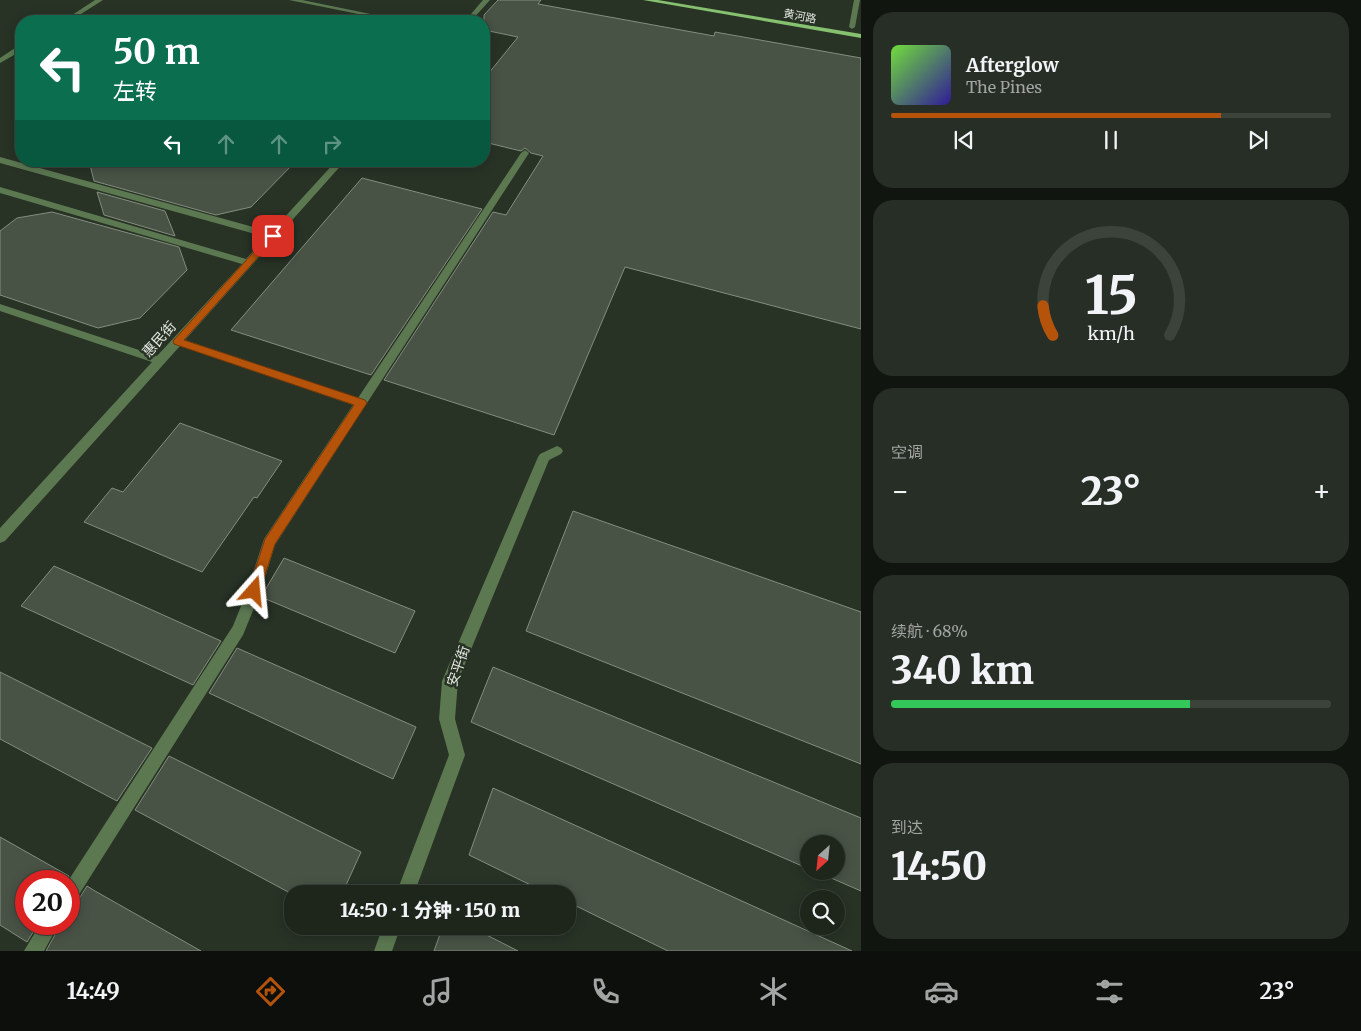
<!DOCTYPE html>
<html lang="zh">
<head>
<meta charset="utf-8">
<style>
  body { margin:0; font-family:Merriweather,"Noto Sans SC",serif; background:#262e25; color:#f1f3f6; height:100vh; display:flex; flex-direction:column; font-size:19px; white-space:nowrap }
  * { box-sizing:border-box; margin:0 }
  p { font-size:16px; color:#a1a5a3 }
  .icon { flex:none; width:28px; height:28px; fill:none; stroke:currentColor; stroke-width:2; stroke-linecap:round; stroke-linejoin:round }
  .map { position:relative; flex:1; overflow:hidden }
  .drawer { display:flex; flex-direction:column; gap:12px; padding:12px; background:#10150f; width:500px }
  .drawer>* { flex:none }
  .top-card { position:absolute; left:15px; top:15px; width:475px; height:152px; border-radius:20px; box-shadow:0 2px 12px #0003,0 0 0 1px #3c433b; background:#0b6e4f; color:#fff; overflow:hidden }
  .needle { width:32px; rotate:207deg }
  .fabs { position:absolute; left:800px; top:835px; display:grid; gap:10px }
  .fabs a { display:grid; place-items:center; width:45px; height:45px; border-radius:50%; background:#1e261c; box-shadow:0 2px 12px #0003,0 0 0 1px #3c433b; font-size:25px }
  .speed { position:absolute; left:15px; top:870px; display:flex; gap:10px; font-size:25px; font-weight:700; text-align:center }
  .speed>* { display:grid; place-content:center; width:65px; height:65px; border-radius:50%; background:#1e261c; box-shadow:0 2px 12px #0003,0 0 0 1px #3c433b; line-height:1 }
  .speed .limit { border:8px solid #d22; background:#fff; color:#111 }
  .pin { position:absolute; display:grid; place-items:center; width:42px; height:42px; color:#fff; margin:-21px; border-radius:10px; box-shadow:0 2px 8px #0006 }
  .me { position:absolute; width:55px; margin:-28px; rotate:18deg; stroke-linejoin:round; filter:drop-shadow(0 0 4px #0008) }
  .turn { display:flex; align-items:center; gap:18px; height:105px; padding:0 15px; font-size:22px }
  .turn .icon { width:65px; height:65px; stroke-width:2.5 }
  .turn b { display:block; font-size:35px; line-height:42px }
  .lanes { display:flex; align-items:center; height:48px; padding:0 15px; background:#0003; justify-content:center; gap:25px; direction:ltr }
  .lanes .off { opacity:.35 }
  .big { font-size:38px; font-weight:800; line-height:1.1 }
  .drawer .tile { flex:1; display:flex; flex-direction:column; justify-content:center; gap:8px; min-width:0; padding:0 18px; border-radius:20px; background:#262e25 }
  .drawer .dial { align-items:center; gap:0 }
  .dial svg { height:130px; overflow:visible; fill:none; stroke:#3c433b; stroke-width:7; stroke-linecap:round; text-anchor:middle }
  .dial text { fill:#f1f3f6; stroke:none }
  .song { display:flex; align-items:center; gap:15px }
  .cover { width:60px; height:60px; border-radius:8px; background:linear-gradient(135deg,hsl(100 70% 55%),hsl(250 70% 35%)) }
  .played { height:5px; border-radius:2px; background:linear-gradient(90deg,#b45309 75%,#3c433b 75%) }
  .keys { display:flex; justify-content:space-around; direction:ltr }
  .heat { display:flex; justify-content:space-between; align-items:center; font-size:28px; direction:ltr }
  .charge { height:8px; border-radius:4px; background:linear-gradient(90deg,#34c759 68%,#3c433b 0) }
  .trip { position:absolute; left:284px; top:885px; width:292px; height:50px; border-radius:20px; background:#1e261c; box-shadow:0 2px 12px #0003,0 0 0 1px #3c433b; font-weight:800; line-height:50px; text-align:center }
  .tabs { display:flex; height:80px; justify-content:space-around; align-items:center; background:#0c0f0b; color:#a1a5a3 }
  .tabs .icon { width:35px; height:35px }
  .tabs .current { color:#b45309 }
  .tabs b { font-size:22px; color:#f1f3f6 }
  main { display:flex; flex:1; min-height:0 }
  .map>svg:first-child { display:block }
</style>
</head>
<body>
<main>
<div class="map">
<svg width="861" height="951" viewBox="0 0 861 951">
  <rect width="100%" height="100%" fill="#283225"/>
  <g fill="#485245" stroke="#838e7f">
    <polygon points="498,0 541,0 538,4 714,36 715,32 861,58 861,329 625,267 554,435 384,380 493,212 506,215 543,156 531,153 525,148 521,151 484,142 484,79 518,37 484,30 484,15"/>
    <polygon points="89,161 296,161 251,207 216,215 94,181"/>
    <polygon points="362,178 482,209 371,375 231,330"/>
    <polygon points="97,192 165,211 175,236 104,215"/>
    <polygon points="52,212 179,247 187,270 140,318 98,328 0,295 0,231 17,218"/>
    <polygon points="180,423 282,461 257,498 254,497 202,572 84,522 112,488 123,492"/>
    <polygon points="573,511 861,612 861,764 526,631"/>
    <polygon points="284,558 415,611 395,653 261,597"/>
    <polygon points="54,566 221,641 193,685 21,606"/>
    <polygon points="237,648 416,727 393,779 209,693"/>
    <polygon points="493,667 861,818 861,891 815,871 836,871 836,844 809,844 809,869 471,722"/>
    <polygon points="0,672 152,748 117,801 0,739"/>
    <polygon points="169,756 361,852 342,894 292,894 135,810"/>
    <polygon points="493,788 852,951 668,951 568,902 568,894 549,894 469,855"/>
    <polygon points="0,837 69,876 66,881 26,881 26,924 38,924 27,942 0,925"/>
    <polygon points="87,886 95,891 201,951 46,951 61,924 69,924 69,906 77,902"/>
    <polygon points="443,926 469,926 518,951 434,951"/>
  </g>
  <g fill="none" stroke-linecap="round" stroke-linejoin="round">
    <g fill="#5b7851" fill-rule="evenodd">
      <polygon points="95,0 103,0 70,21 63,21"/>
      <polygon points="289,0 302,0 405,21 393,21"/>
      <polygon points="483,0 490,0 471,21 465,21"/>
      <polygon points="854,0 860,0 855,27 852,29 849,27"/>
      <polygon points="18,46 21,46 21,51 0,63 0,58"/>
      <polygon points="525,150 529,153 275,545 261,591 243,635 75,901 69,904 68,881 233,626 247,591 264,539 353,405 180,346 5,541 0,543 0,528 152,362 0,311 0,304 157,356 242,264 0,193 0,187 246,259 266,237 0,163 0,157 271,232 336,161 345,161 185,340 358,398 521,153"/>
      <polygon points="557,446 561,448 563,451 561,454 549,460 458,681 455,719 465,755 414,894 396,894 449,755 439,719 442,681 538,457 540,454"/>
      <polygon points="40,924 59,924 44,951 24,951"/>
      <polygon points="383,926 401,926 392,951 374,951"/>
    </g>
    <polygon fill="#85c16f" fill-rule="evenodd" points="643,0 658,0 861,34 861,38"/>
  </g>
  <polygon fill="#b45309" stroke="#753606" points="270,234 276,234 277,236 184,340 365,400 367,403 275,544 260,591 258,595 254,597 250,595 248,591 265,539 354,405 174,344 173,341"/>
  <g text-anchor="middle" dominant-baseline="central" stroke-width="5" stroke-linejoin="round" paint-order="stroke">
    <g font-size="11" fill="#e2e8e0" stroke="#283225">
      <text transform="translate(800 16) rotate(10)">黄河路</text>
    </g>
    <g font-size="14" fill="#e2e8e0" stroke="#283225">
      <text transform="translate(159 339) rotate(-48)">惠民街</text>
      <text transform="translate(458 666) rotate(-71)">安平街</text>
    </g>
  </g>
</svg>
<div class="fabs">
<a><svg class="needle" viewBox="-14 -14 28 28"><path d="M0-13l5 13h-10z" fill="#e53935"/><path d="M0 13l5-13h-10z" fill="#a1a5a3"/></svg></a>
<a><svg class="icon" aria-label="search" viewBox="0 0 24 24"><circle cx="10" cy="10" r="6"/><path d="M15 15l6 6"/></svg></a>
</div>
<div class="speed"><div class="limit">20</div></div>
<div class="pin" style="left:273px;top:236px;background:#d93025"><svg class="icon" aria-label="arrive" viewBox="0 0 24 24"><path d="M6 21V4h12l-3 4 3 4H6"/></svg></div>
<svg class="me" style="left:254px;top:591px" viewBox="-20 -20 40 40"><path d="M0-17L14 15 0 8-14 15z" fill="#b45309" stroke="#fff" stroke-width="4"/></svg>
<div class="trip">14:50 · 1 分钟 · 150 m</div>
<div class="top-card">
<div class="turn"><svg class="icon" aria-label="left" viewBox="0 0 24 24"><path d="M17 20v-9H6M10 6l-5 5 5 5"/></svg><div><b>50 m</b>左转</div></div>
<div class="lanes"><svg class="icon" aria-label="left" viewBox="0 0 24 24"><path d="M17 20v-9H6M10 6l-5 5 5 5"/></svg><svg class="icon off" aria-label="ahead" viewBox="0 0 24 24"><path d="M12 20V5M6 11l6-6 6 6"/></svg><svg class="icon off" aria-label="ahead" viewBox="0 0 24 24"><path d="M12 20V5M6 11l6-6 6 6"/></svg><svg class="icon off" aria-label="right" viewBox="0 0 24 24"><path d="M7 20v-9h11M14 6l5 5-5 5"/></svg></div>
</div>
</div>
<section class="drawer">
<div class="tile">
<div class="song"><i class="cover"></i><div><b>Afterglow</b><p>The Pines</p></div></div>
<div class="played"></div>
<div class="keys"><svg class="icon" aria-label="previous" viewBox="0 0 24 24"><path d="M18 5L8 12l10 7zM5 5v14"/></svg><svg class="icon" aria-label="pause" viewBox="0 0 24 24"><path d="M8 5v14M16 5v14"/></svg><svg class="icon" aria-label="next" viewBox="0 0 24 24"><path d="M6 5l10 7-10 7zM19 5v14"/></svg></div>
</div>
<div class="tile dial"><svg viewBox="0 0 100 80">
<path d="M14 69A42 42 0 1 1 86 69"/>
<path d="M14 69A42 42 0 0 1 8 51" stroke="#b45309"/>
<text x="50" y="56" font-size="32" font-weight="700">15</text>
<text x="50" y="72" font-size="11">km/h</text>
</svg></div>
<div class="tile"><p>空调</p>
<div class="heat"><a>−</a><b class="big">23°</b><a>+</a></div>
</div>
<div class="tile"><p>续航 · 68%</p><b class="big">340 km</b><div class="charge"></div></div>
<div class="tile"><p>到达</p><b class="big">14:50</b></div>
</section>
</main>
<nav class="tabs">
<b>14:49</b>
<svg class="icon current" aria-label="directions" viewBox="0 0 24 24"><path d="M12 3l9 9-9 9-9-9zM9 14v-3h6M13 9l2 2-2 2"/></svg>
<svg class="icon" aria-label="music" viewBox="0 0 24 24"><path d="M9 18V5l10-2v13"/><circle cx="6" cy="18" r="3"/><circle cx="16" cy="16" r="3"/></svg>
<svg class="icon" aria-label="phone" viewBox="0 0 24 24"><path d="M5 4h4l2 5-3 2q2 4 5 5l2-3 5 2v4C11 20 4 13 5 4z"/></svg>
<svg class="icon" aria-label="climate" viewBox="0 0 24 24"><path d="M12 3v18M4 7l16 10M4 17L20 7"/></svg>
<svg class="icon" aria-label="car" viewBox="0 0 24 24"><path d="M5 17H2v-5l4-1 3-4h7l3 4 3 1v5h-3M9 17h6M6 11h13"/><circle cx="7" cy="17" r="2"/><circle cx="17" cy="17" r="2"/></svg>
<svg class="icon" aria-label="filters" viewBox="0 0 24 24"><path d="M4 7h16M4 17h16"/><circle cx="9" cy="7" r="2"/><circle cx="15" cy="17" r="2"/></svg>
<b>23°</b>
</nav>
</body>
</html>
